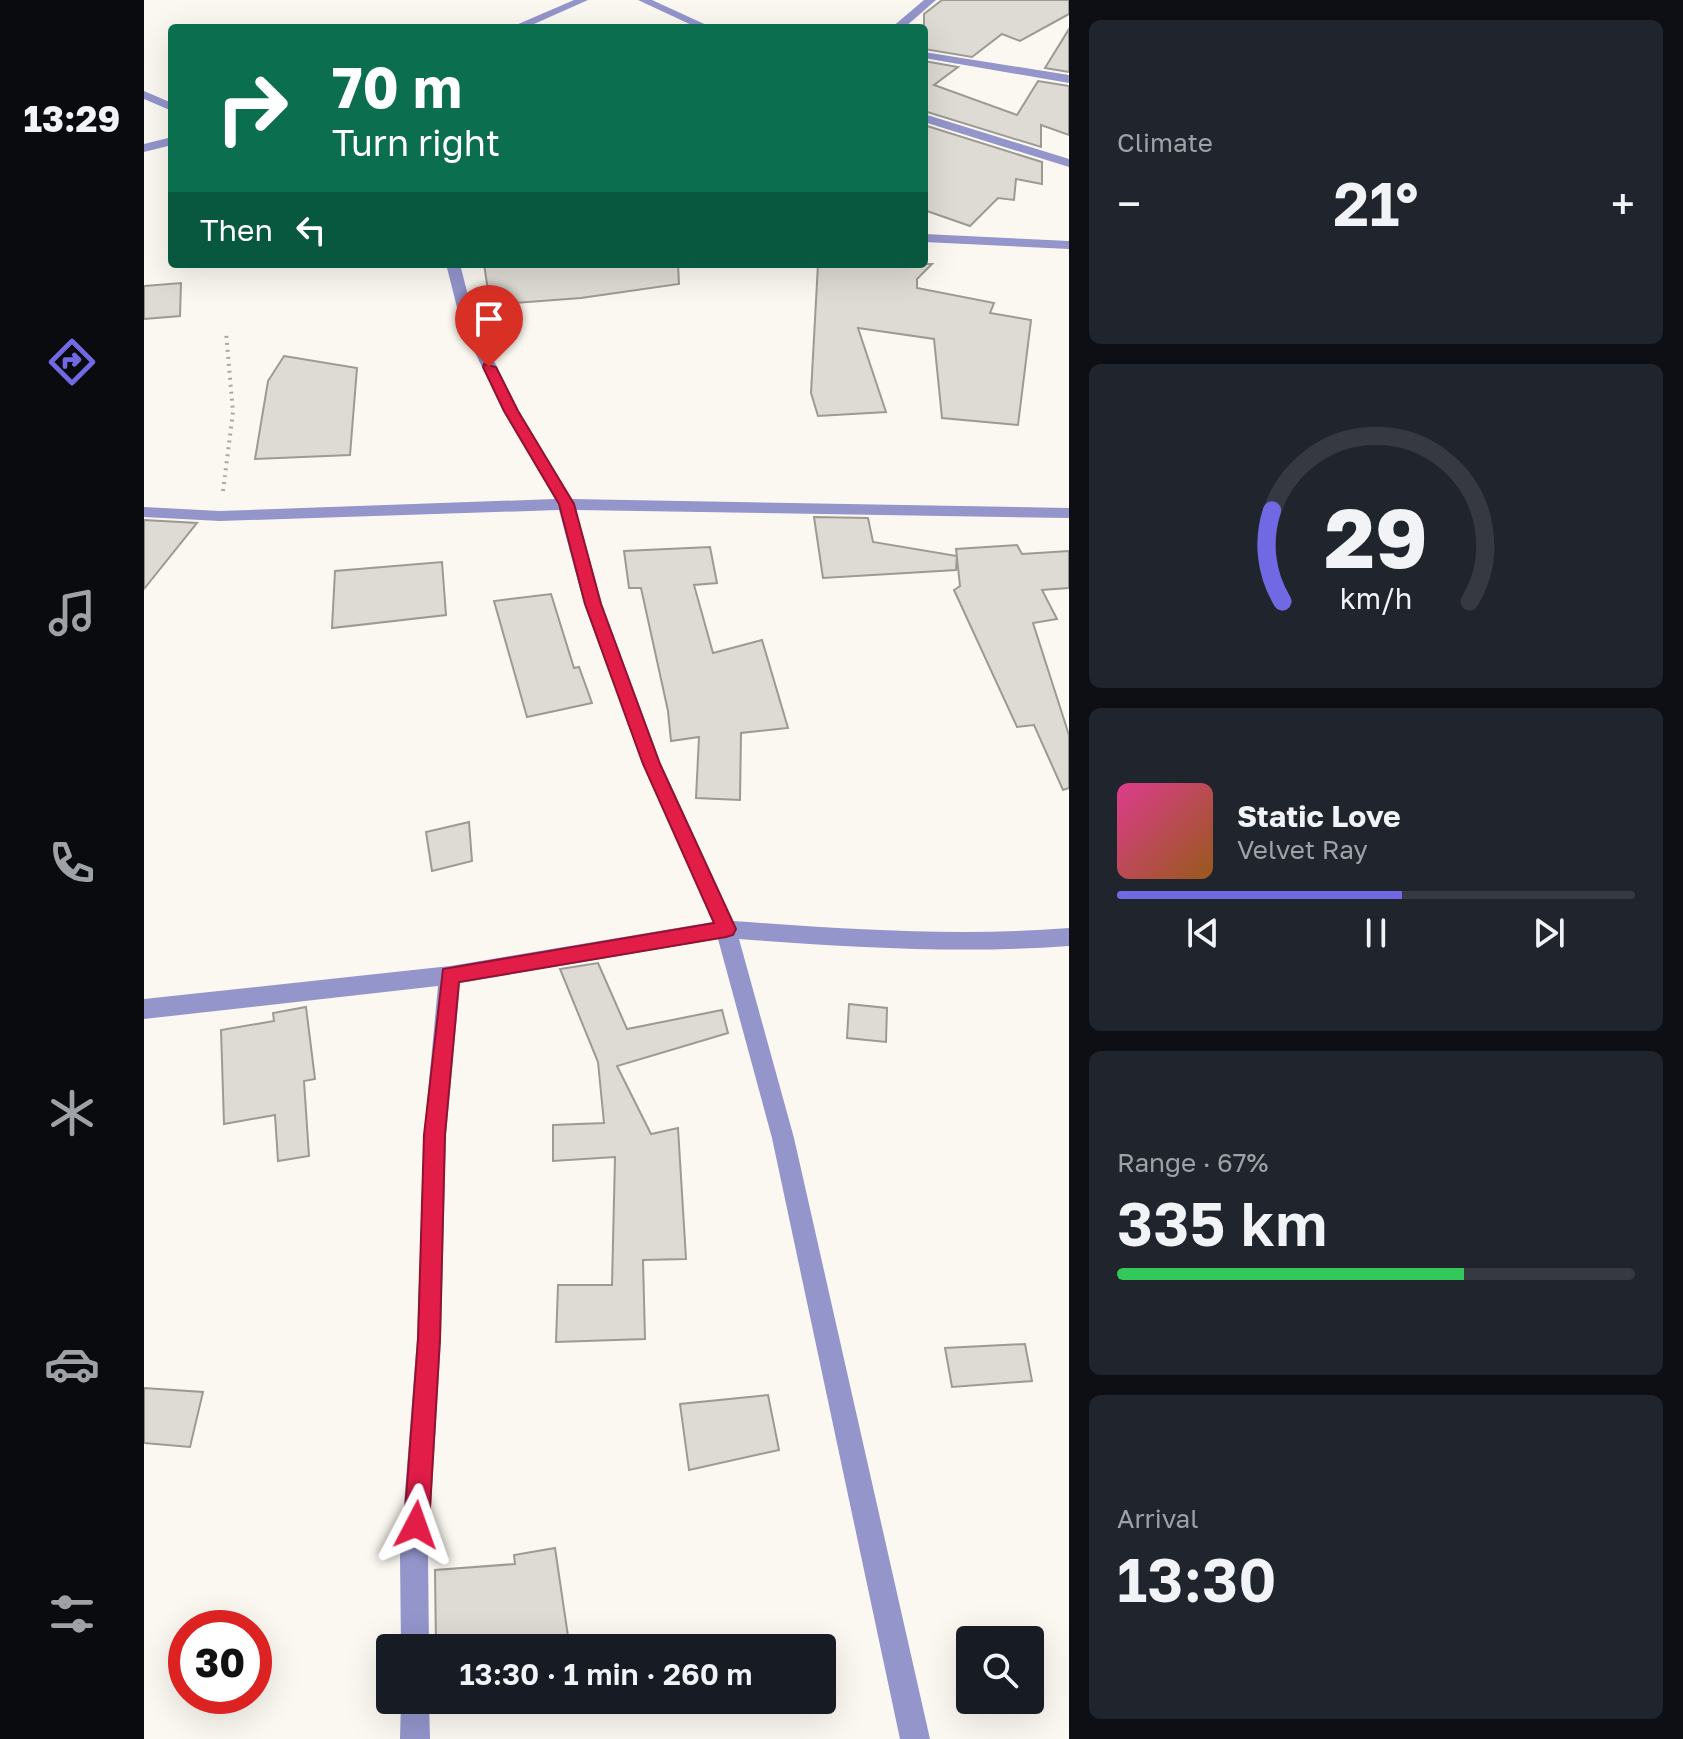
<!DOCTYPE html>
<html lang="en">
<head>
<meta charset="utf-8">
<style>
  body { margin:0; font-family:"Golos Text",sans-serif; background:#20242c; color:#f1f3f6; height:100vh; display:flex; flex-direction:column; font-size:30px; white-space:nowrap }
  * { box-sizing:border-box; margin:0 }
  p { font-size:26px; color:#9ea1a6 }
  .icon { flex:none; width:44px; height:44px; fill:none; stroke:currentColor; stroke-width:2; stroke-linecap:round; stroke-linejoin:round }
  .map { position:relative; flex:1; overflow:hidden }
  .sheet { display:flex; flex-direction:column; gap:20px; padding:20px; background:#0d0f14; width:614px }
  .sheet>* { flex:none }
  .hud { position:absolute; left:24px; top:24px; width:760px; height:244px; border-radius:8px; box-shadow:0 8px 32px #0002; background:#0b6e4f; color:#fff; overflow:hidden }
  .fabs { position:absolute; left:812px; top:1626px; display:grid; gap:16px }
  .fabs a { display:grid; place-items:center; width:88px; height:88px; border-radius:8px; background:#171b24; box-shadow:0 8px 32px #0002; font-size:40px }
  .speed { position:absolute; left:24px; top:1610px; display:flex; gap:16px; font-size:40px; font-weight:700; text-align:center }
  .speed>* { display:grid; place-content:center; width:104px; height:104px; border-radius:50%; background:#171b24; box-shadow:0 8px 32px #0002; line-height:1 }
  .speed .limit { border:12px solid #d22; background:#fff; color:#111 }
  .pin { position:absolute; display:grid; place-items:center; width:68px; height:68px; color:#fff; margin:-82px -34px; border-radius:50% 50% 50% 0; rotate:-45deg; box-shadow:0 0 8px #0007 }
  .pin .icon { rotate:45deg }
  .me { position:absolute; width:88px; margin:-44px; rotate:4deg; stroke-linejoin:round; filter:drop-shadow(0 0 6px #0008) }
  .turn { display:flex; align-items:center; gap:28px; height:168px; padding:0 32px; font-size:36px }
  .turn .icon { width:104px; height:104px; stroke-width:2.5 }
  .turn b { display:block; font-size:56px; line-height:68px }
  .then { display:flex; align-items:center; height:76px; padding:0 32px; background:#0003; gap:16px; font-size:30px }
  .big { font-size:60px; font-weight:600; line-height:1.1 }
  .sheet .card { flex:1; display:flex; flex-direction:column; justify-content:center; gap:12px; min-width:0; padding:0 28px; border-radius:12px; background:#20242c }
  .sheet .dial { align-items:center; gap:0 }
  .dial svg { height:208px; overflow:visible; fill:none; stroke:#363941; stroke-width:7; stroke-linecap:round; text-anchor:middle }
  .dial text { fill:#f1f3f6; stroke:none }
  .song { display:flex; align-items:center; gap:24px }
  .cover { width:96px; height:96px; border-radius:12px; background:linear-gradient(135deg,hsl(330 70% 55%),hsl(30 70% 35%)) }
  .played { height:8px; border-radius:4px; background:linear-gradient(90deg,#7169e3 55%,#363941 55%) }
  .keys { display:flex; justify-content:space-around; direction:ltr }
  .heat { display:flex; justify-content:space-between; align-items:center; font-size:44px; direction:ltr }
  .charge { height:12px; border-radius:6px; background:linear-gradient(90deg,#34c759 67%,#363941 0) }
  .trip { position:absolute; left:232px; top:1634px; width:460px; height:80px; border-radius:8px; background:#171b24; box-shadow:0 8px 32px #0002; font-weight:600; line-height:80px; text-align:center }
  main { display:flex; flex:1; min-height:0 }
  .tab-bar { display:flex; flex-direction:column; width:144px; justify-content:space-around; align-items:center; background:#090b0e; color:#9ea1a6 }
  .tab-bar .icon { width:56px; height:56px }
  .tab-bar .active { color:#7169e3 }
  .tab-bar b { font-size:36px; color:#f1f3f6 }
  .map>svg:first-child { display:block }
</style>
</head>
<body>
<main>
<nav class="tab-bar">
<b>13:29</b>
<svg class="icon active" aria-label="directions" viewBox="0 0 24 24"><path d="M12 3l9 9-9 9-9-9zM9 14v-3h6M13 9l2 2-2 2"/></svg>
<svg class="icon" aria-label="music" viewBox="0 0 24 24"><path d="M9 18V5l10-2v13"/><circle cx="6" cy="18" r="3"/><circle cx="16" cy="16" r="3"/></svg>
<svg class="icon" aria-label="phone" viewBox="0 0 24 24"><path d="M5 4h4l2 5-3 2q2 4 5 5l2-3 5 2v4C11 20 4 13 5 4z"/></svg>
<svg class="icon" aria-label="climate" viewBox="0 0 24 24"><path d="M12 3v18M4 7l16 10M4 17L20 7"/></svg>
<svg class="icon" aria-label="car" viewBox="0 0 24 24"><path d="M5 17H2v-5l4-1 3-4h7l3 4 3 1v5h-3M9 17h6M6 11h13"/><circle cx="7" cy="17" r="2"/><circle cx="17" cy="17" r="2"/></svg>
<svg class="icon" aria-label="filters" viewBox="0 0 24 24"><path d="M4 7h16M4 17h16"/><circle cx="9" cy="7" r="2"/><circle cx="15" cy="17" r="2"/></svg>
</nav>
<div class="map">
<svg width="925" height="1739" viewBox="0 0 925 1739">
  <rect width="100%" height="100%" fill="#fbf8f1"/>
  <g fill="#dddbd3" stroke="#9c9a93" stroke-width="2">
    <polygon points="798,0 925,0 925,14 876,41 858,34 828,57 780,49 780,14"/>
    <polygon points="925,29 925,72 901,68"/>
    <polygon points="780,61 814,67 790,85 873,115 894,81 925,86 925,135 897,125 897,147 780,111"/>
    <polygon points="780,125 898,162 898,184 872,179 870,200 854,198 826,226 780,210"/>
    <polygon points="340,264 534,264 535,284 437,298 346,305"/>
    <polygon points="674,264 788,264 773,279 773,288 850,303 846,313 887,320 874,425 798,418 790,339 714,328 742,412 674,416 667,393"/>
    <polygon points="37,283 36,316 0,319 0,286"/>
    <polygon points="140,356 213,368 206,455 111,459 124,381"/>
    <polygon points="670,517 724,518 729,542 813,556 812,570 679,578"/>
    <polygon points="0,520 53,523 0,589"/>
    <polygon points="873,545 878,554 925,551 925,588 898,590 913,619 889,623 925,735 925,788 919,790 890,725 873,727 810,590 816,586 812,549"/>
    <polygon points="566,547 573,583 550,585 569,653 618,640 644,728 597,733 596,800 552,798 555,737 527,741 524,711 497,588 485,588 480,551"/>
    <polygon points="298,562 302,615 188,628 191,571"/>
    <polygon points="407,594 430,668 435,667 448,703 383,717 350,601"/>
    <polygon points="325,822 328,861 288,871 282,832"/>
    <polygon points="454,963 483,1029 578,1010 584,1033 473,1066 507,1134 534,1128 542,1259 499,1260 501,1339 412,1342 414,1285 468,1285 471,1157 409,1161 409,1125 460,1123 454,1062 416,969"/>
    <polygon points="705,1004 743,1008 742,1042 703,1038"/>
    <polygon points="162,1007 171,1079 160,1081 165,1156 134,1161 131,1115 80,1124 77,1030 130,1021 129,1013"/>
    <polygon points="881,1344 888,1381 808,1387 801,1348"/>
    <polygon points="0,1388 59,1392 46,1447 0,1443"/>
    <polygon points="624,1395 635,1450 545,1470 536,1404"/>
    <polygon points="411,1548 425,1643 391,1648 292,1648 291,1570 371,1564 370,1555"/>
  </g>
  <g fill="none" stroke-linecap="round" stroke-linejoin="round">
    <polyline stroke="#aba8a3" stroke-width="4" stroke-dasharray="2 5" stroke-linecap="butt" points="79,491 89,412 82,332"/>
    <g fill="#9395cb" fill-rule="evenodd">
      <polygon points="430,0 444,0 381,28 365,28"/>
      <polygon points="494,0 508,0 569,28 554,28"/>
      <polygon points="780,0 792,0 760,28 747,28"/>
      <polygon points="780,52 925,75 925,83 780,58"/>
      <polygon points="0,91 28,103 28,111 0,99"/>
      <polygon points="780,114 925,159 925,167 780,122"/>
      <polygon points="28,137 28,145 0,152 0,144"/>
      <polygon points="780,234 925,241 925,249 780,242"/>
      <path d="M302,264H316L331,323L375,411L427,499L925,508V518L432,510L458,604L517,764L589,921C701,929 813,937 925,928V946C815,954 705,947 595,939L650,1138L786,1739H756L628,1138L574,939L316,983L302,1135L297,1339L284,1556L285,1648H257L256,1556L273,1339L280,1135L294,986L0,1019V999L306,966L569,922L499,764L440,604L415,510L76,521L0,517V507L76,511L411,499L359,411L317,323Z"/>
      <polygon points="257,1700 285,1700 286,1739 256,1739"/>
    </g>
  </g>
  <polygon fill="#e11d48" stroke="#92132f" stroke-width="2" points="340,364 352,367 374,411 430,504 457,604 516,764 592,929 589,935 582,937 315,982 301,1135 296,1339 285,1525 281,1533 272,1537 264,1533 260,1525 274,1339 280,1135 299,969 570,923 499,764 441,604 415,504 360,411 339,367"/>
</svg>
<div class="fabs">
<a><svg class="icon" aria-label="search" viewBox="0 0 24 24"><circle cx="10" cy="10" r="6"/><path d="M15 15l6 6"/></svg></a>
</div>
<div class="speed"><div class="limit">30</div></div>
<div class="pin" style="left:345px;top:367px;background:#d93025"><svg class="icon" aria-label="arrive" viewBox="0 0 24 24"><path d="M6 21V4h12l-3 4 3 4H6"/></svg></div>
<svg class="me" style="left:272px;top:1525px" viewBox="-20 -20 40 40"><path d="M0-17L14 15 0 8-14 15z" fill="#e11d48" stroke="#fff" stroke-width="4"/></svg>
<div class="trip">13:30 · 1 min · 260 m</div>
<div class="hud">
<div class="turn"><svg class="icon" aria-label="right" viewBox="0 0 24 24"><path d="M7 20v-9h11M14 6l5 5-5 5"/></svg><div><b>70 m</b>Turn right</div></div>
<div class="then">Then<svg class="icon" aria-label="left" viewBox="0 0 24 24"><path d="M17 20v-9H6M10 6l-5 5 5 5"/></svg></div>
</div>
</div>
<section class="sheet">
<div class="card"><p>Climate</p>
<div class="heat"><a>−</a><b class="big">21°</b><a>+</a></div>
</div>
<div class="card dial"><svg viewBox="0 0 100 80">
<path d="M14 69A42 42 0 1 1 86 69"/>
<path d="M14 69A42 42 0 0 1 10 34" stroke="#7169e3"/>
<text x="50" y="56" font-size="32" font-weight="700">29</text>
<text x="50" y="72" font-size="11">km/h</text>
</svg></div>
<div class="card">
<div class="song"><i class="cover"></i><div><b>Static Love</b><p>Velvet Ray</p></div></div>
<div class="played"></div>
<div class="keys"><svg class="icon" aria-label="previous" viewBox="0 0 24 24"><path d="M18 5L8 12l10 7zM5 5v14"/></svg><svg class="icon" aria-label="pause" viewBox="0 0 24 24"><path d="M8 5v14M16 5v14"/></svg><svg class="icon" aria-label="next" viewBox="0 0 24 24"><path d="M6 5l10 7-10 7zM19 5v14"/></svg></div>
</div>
<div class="card"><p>Range · 67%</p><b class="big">335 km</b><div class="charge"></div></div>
<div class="card"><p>Arrival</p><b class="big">13:30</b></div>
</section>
</main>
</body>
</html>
